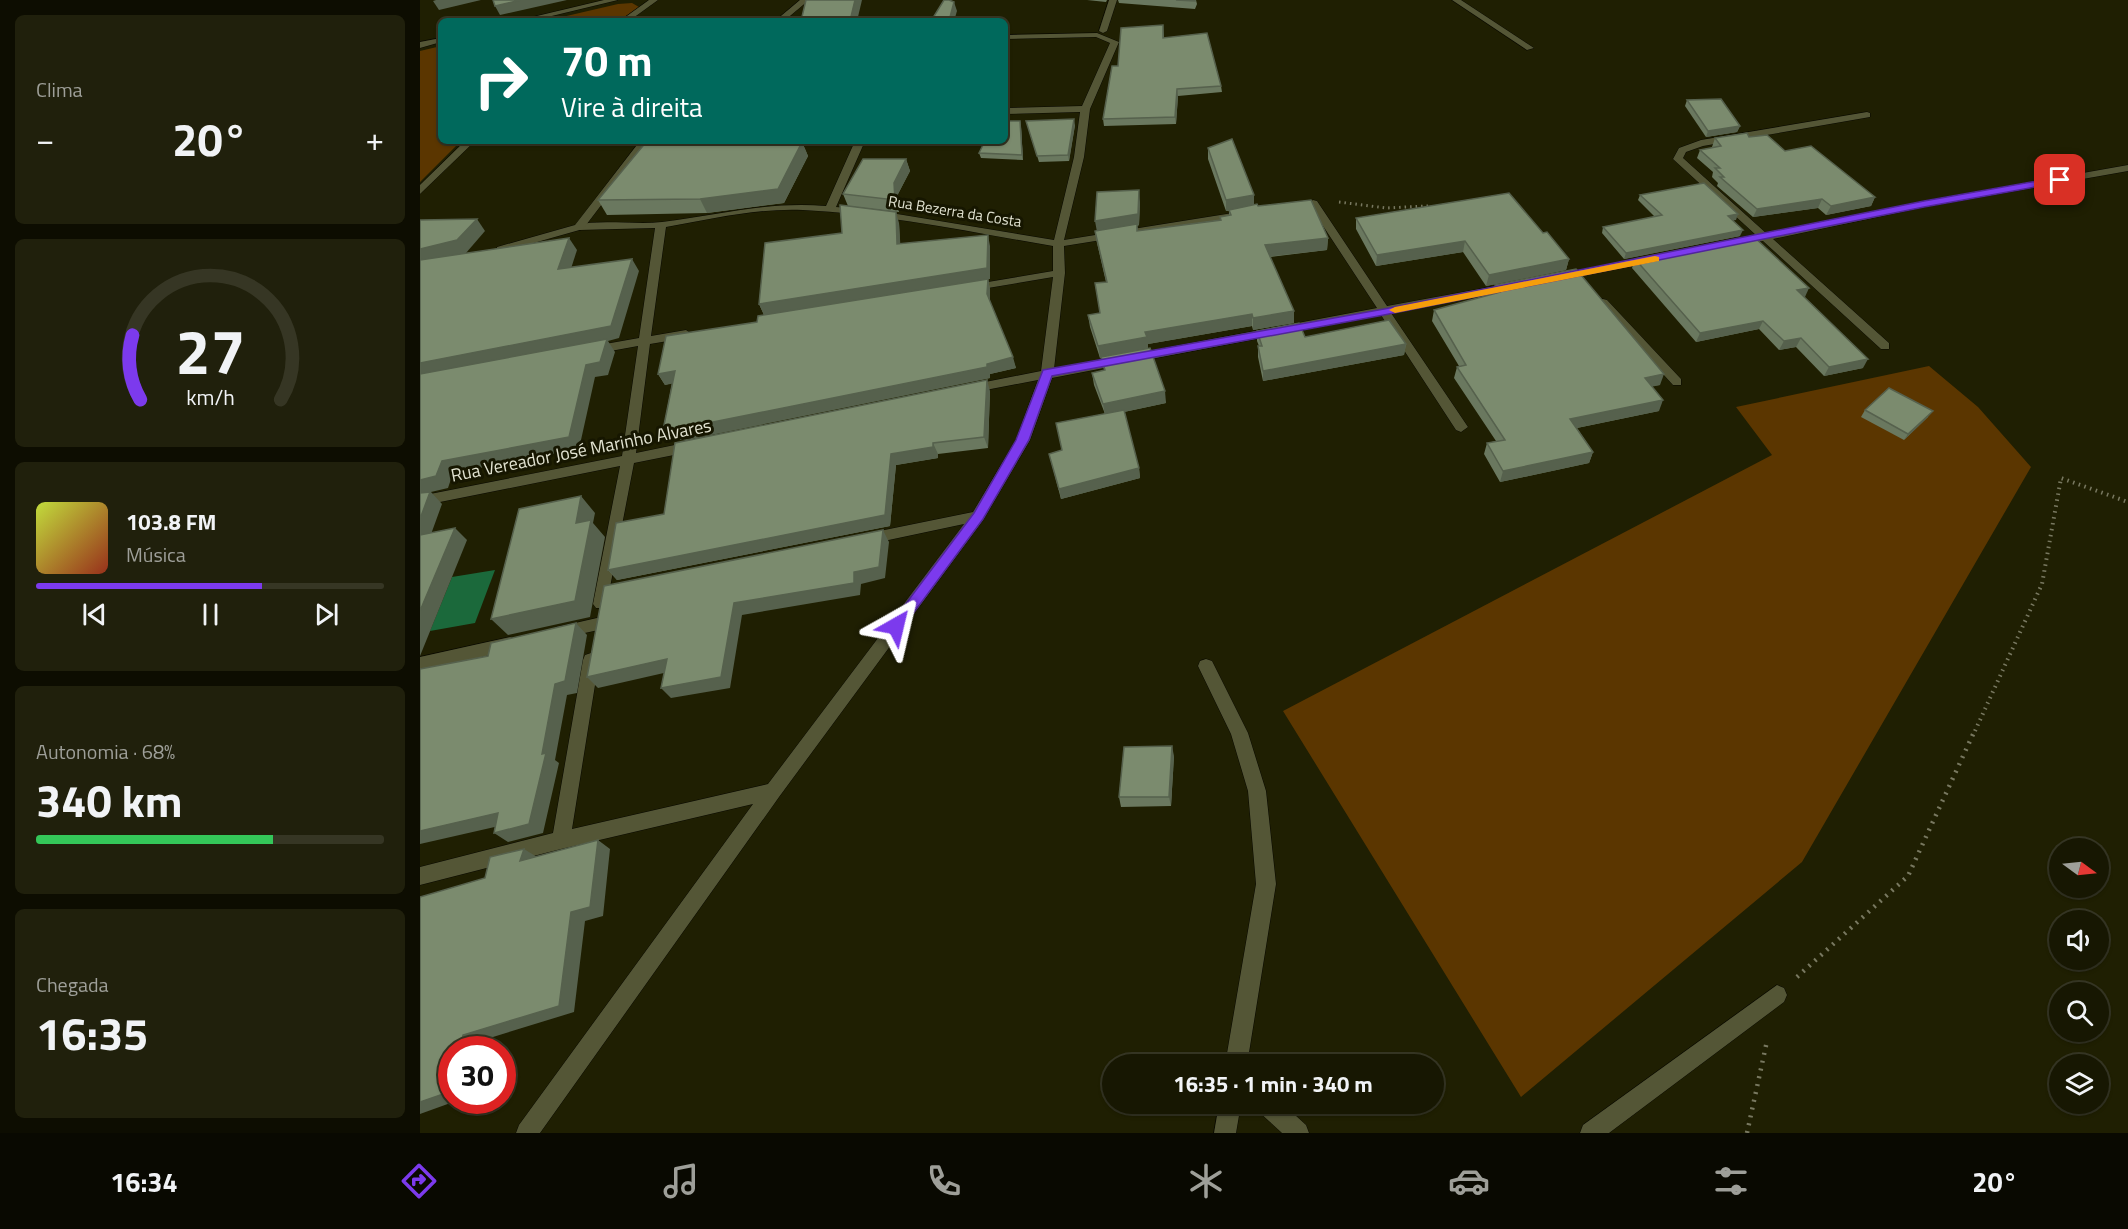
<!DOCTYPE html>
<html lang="pt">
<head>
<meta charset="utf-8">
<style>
  body { margin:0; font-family:"Titillium Web",sans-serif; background:#20200c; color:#f1f3f6; height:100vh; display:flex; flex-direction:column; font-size:22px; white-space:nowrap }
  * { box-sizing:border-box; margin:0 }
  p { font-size:20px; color:#9e9f99 }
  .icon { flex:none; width:33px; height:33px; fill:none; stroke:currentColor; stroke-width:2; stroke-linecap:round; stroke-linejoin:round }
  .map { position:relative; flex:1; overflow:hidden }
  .details { display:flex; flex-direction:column; gap:15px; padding:15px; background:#0d0d01; width:420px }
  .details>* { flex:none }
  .top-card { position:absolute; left:18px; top:18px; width:570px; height:126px; border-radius:9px; box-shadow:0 2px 4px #0004,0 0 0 2px #363624; background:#00695c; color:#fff; overflow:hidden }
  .needle { width:39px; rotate:105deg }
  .buttons { position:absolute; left:1629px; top:838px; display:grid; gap:12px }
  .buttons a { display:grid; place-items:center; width:60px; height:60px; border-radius:50%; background:#171702; box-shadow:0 2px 4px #0004,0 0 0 2px #363624; font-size:30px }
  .speed { position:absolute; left:18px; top:1036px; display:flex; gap:12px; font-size:30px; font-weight:700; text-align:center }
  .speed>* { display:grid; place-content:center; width:78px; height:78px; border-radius:50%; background:#171702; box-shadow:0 2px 4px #0004,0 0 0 2px #363624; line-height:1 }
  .speed .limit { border:9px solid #d22; background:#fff; color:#111 }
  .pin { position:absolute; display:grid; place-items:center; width:51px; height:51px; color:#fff; margin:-26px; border-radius:12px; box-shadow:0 3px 9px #0006 }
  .me { position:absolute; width:66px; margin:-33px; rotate:37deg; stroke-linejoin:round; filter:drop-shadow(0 0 4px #0008) }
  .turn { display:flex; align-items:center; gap:21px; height:126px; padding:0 24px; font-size:27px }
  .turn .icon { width:78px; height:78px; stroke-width:2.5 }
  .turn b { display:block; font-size:42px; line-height:51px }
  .big { font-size:45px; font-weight:700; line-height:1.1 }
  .details .card { flex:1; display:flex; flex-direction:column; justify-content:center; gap:9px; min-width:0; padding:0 21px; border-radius:9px; background:#20200c }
  .details .dial { align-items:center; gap:0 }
  .dial svg { height:156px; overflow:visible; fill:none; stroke:#363624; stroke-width:7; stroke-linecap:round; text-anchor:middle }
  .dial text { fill:#f1f3f6; stroke:none }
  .song { display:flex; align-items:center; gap:18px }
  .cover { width:72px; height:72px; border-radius:9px; background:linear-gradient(135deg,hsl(70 70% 55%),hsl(10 70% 35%)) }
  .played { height:6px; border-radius:3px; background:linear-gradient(90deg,#7c3aed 65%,#363624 65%) }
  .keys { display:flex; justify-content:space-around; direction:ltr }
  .heat { display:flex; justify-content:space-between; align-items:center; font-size:33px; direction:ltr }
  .charge { height:9px; border-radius:4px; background:linear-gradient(90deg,#34c759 68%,#363624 0) }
  .trip { position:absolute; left:682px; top:1054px; width:342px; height:60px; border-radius:30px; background:#171702; box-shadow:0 2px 4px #0004,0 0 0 2px #363624; font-weight:700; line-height:60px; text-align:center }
  .menu { display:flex; height:96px; justify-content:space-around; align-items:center; background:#090901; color:#9e9f99 }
  .menu .icon { width:42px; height:42px }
  .menu .current { color:#7c3aed }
  .menu b { font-size:27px; color:#f1f3f6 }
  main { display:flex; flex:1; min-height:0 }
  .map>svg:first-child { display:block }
</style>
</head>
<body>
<main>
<section class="details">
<div class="card"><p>Clima</p>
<div class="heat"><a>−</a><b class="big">20°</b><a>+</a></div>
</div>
<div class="card dial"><svg viewBox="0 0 100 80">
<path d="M14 69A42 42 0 1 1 86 69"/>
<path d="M14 69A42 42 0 0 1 10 36" stroke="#7c3aed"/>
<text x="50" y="56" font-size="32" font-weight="700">27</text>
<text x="50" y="72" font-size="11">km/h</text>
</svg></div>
<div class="card">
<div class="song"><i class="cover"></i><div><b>103.8 FM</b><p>Música</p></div></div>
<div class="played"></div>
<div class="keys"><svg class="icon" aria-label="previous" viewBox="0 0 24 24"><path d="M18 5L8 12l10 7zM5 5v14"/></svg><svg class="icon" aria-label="pause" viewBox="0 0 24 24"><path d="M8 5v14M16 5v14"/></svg><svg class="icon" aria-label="next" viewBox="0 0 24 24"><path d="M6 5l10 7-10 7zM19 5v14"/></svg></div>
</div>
<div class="card"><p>Autonomia · 68%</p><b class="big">340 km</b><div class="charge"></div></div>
<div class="card"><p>Chegada</p><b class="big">16:35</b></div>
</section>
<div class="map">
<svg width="1708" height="1133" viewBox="0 0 1708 1133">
  <rect width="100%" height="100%" fill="#1f1f02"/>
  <g fill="#5b3600">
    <polygon points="212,3 219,7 199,21 125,21 198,4"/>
    <polygon points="21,46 21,141 41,141 0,182 0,51"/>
    <polygon points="1509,366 1558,407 1611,467 1382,862 1101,1097 863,711 1352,455 1316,407"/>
  </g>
  <polygon fill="#1b693b" points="75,570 55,623 10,631 32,577"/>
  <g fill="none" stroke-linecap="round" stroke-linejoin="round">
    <defs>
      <g id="street">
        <polygon points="229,0 238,0 209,21 200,21"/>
        <polygon points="689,0 697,0 687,31 683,33 679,31"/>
        <polygon points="1032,0 1041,0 1114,48 1107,50"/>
        <path d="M677,33L699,42L670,109L664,157L644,240L819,212L824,215L819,218L644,246L645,273L634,369L957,308L888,203L893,200L897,201L967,306L1092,283L1098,286L1092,289L971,313L1048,427L1041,432L1036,430L961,315L632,378L610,440L563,520L359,797L120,1133H96L99,1125L333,804L141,849L0,885V867L133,833L163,660L165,655L171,653L177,655L179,660L152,829L348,784L544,524L445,545L440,543L438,539L440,535L553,512L596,440L618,380L550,393L544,389L550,385L621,371L633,277L550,291L544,288L550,285L633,271V246C550,232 466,214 383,210C337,208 291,219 246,227L231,336L266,330L272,334L266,338L230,344L216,453L274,441L281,446L274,451L214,463L186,608H176L173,604L200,466L0,506V496L202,456L218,346L174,354L168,350L174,346L219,338L235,228L159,230L155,229V225C183,219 214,225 242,222C299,215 348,201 406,206L435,141H445L416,207L459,211L634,240L654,157L660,112L585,114V108L662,106L690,43L676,37L585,39V35Z"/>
        <polygon points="1447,112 1450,113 1450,117 1283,146 1266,152 1263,158 1347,234 1504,201 1708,165 1708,171 1504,207 1353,239 1469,343 1469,349 1461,349 1343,241 1315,245 1315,241 1337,236 1253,159 1259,148 1281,140"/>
        <polygon points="45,141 55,141 0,194 0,185"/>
        <polygon points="1234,256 1240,259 1238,261 1140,280 1134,277 1140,274"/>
        <polygon points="1183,299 1187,300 1261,379 1261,385 1253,385 1179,304 1179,300"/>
        <polygon points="177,618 183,619 185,624 183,629 142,638 136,637 134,632 136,627 142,626"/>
        <polygon points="90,637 96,639 98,644 96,649 0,671 0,657"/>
        <polygon points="786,659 792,661 828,733 846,791 856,884 827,1065 805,1065 836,884 828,791 811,734 778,666 780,661"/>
        <polygon points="1357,985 1364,988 1367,995 1364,1002 1189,1133 1160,1133 1163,1125"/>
        <polygon points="799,1104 821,1104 816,1133 794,1133"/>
        <polygon points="836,1104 863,1104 886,1125 889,1133 862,1133 839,1112"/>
      </g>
      <g id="secondary">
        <polygon points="184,0 198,0 111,21 96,21"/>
        <polygon points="380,0 389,0 364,21 355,21"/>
        <polygon points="21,38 21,42 0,48 0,42"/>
        <polygon points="220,141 230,141 163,229 85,251 77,251 77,247 155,225"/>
      </g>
    </defs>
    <use href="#street" stroke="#090900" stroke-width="1"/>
    <use href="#secondary" stroke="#090900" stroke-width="1"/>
    <polyline stroke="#787860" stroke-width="3" stroke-dasharray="1.5 4" stroke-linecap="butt" points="919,202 966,208 1008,206"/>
    <polyline stroke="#787860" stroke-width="4" stroke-dasharray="1.5 4.5" stroke-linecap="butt" points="1555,731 1622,584 1641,478 1708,502"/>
    <g stroke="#787860" stroke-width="4.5" stroke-dasharray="2 6" stroke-linecap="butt">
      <polyline points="1377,977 1488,876 1555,730"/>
      <polyline points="1327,1133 1347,1041"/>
    </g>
    <use href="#street" fill="#545636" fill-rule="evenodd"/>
    <use href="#secondary" fill="#545636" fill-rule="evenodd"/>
  </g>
  <g fill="#6a785f">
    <polygon points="667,0 687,0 686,2"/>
    <polygon points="698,0 776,0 777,4 775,9 699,3"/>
    <polygon points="743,25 744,38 801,86 802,92 758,96 756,124 684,126 683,119 698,66"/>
    <polygon points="1267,100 1320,126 1317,132 1286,137 1265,106"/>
    <polygon points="606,121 655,125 649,161 619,162"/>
    <polygon points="601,127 603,160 561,158 559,153"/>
    <polygon points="1329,137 1365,151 1455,197 1451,206 1406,215 1398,208 1333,217 1297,186 1298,183 1292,177 1293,172 1277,158 1280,150 1293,148 1292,147 1295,138"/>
    <polygon points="382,142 388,156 364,203 287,213 187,215 178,200 342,143"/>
    <polygon points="788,148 834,195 834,204 908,238 907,250 850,257 874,323 833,330 832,326 728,344 728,349 746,403 704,412 719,468 720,478 641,499 629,454 642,450 685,414 674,385 672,373 684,370 681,357 680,358 670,327 668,315 680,313 686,282 677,243 675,231 677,231 720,202 719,225 717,226 718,231 800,220 800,217 809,216 809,211 806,211 788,159"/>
    <polygon points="486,159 490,171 478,194 479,212 428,206 423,194"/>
    <polygon points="1220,195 1316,220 1313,220 1320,236 1204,259 1182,233 1183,227 1235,217 1218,200"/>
    <polygon points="936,218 1123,233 1149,259 1146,270 1066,286 1043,252 956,266 936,229"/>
    <polygon points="479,223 480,244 570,246 570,279 568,279 570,290 570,302 596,368 570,374 570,378 265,440 250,440 243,430 252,383 245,385 238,374 337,322 344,315 339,304 422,233"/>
    <polygon points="1215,259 1385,297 1384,297 1443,368 1404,376 1376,347 1359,350 1339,329 1276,342 1212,268"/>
    <polygon points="1075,285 1240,385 1232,386 1239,411 1157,428 1173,452 1169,463 1080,482 1064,454 1067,443 1076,441 1034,378 1037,367 1039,366 1012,321 1014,310 1073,294"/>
    <polygon points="837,331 885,337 986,344 984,355 843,381 838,357 838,346 839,346 837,341"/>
    <polygon points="570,391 568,448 518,454 518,458 476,465 470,526 197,580 188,570 244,514"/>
    <polygon points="1445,410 1508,417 1484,440 1441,417"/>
    <polygon points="754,756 751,806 701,807 699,797"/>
  </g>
  <g fill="#56614d">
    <polygon points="16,0 61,0 19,10 13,1"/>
    <polygon points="101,0 147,0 80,15 75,6"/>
    <polygon points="435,0 442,0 437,21 430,21"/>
    <polygon points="534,2 537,11 534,21 529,21"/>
    <polygon points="757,89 758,96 756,124 755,117"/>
    <polygon points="654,119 655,125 649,161 648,155"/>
    <polygon points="600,121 601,127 603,160 602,155"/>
    <polygon points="1320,126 1317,132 1286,137 1288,131"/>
    <polygon points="326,141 344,141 330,158 324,144"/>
    <polygon points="382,142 388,156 364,203 287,213 280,199"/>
    <polygon points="486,159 490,171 478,194 479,212 475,200 474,183"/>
    <polygon points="719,190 720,202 719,225 717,226 719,236 717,231 677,232 675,221"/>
    <polygon points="834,195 834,207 806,211 806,200"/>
    <polygon points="1455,197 1451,206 1406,215 1411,206"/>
    <polygon points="1402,199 1398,208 1333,217 1337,209"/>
    <polygon points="476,212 479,223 481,255 477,244"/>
    <polygon points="1318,214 1316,220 1305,222 1308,216"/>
    <polygon points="57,219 65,231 46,253 0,264 0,249"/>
    <polygon points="1323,230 1320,236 1204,259 1206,253"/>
    <polygon points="568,235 570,246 570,279 568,279 570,290 570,305 567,294 344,315 339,304"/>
    <polygon points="149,238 157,250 147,281 138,269"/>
    <polygon points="908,238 907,250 845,257 845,245"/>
    <polygon points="1045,241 1043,252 956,266 957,255"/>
    <polygon points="212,259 219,271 199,338 188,341 195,352 188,375 175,377 159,449 33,473 28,488 11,492 22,504 6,548 0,543 0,363"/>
    <polygon points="1149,259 1146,270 1066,286 1069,275"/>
    <polygon points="1389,288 1385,297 1372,299 1377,290"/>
    <polygon points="874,311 874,323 833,330 833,318"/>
    <polygon points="832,314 832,326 728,344 728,349 680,358 678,346 725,332"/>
    <polygon points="1343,321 1339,329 1276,342 1280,333"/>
    <polygon points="1381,338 1376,347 1359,350 1364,341"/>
    <polygon points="986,344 984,355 843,381 843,371"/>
    <polygon points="593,357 596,368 570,374 570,378 265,440 258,429 567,364"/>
    <polygon points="1448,359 1443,368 1404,376 1409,367"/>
    <polygon points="255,371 261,382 245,385 238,374"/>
    <polygon points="1244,374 1240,385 1221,389 1225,378"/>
    <polygon points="567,380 570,391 568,448 564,437"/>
    <polygon points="745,391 746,403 685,416 683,404"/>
    <polygon points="1243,400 1239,411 1147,430 1150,419"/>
    <polygon points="1513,411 1508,417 1484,440 1488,434"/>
    <polygon points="513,443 518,454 518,458 476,465 470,526 197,580 188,570 471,454"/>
    <polygon points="1173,452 1169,463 1080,482 1083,471"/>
    <polygon points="719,468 720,478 641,499 639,489"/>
    <polygon points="161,496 175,513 173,523 185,537 170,617 88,635 71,619 156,523"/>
    <polygon points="35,528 47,540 0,656 0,611"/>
    <polygon points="463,530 469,542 465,578 441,584 440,595 322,615 310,688 251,698 241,688 314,603 434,572"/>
    <polygon points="156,623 167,635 157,693 147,695 135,760 139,763 123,833 88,842 74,833 135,684"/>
    <polygon points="247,659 257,670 178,688 167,677"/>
    <polygon points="752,746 754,756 751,806 749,797"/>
    <polygon points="78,813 92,823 0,844 0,831"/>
    <polygon points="178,840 190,849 183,916 165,921 154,1012 60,1041 58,1050 41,1050 43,1035 151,912"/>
    <polygon points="104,849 117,857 100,861"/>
    <polygon points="32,1091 32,1101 36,1101 0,1114 0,1102"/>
  </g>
  <g fill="#7b8b6e" stroke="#56614d" stroke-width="1.5">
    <polygon points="73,0 101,0 75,6"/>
    <polygon points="386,0 435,0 430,21 381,21"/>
    <polygon points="524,0 529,0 534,2 529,21 511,21"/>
    <polygon points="756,0 775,0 775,1"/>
    <polygon points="743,25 743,38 787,33 801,86 757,89 755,117 683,119 692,66 698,66 701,28"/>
    <polygon points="1301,99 1320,126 1288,131 1267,100"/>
    <polygon points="654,119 648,155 617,156 606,121"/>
    <polygon points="585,121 600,121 602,155 559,153 565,141 585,141"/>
    <polygon points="1327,133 1329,137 1347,135 1365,151 1391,146 1455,197 1411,206 1402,199 1337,209 1300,177 1304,177 1295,168 1300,168 1280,150 1301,146 1295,138"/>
    <polygon points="812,139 834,195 806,200 788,148"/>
    <polygon points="227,141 326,141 324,144 382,142 358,189 280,199 178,200"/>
    <polygon points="443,159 486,159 474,183 475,200 423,194"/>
    <polygon points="1284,183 1318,214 1308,216 1323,230 1206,253 1183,227 1242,215 1220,195"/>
    <polygon points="719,190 718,214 675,221 677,192"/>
    <polygon points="1089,193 1123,233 1127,232 1149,259 1069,275 1045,241 957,255 936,218"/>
    <polygon points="891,200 908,238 845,245 874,311 833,318 832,314 725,332 727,337 678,346 668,315 680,313 675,283 687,282 675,231 717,224 717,231 801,220 800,217 811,215 809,210 837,204 838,206"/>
    <polygon points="420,205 476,212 477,244 568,235 567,268 339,304 345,243 422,233"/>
    <polygon points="57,219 37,240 0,249 0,220"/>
    <polygon points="1333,236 1389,288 1377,290 1448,359 1409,367 1381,338 1364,341 1343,321 1280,333 1215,259"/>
    <polygon points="149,238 138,269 212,259 191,326 0,363 0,260"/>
    <polygon points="1156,269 1244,374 1225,378 1243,400 1150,419 1173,452 1083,471 1067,443 1085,440 1037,367 1046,365 1014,310 1080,292 1075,285"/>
    <polygon points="568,279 567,294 593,357 567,364 567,367 258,429 243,430 255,371 238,374 246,336 337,322 338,316"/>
    <polygon points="969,320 986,344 843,371 838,346 842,346 837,331 879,323 885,337"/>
    <polygon points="187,339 180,362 166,365 149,437 22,461 16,476 0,480 0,374"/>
    <polygon points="730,348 745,391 683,404 672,373 685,370 681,357"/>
    <polygon points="567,380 564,437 513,443 513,447 471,454 465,515 188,570 196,523 244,514 255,443"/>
    <polygon points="1469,388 1513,411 1488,434 1445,410"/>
    <polygon points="704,410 719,468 639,489 629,454 642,450 636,423"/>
    <polygon points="10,492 0,519 0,493"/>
    <polygon points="161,496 156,523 171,520 155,601 71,619 99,509"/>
    <polygon points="35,528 0,611 0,535"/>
    <polygon points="463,530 459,567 434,572 434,583 314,603 301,677 241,688 247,659 167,677 184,586"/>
    <polygon points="156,623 145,681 135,684 122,754 126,753 109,824 74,833 78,813 0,831 0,669 68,656 71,643"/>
    <polygon points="752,746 749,797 699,797 704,747"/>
    <polygon points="178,840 170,907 151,912 139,1006 43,1035 41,1050 32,1050 32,1091 0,1102 0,897 65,878 70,857 104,849 100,861"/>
  </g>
  <polygon fill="#7c3aed" stroke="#51269a" stroke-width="1.5" points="1640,177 1645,180 1643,182 1504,207 964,315 632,376 609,440 563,519 481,630 476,632 469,626 554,513 596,440 623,370 964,309 1504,201"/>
  <polygon fill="#f59e0b" points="1235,256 1239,257 1239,261 975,313 969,310 975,307"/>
  <g text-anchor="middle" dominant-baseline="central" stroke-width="6" stroke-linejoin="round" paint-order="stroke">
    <g font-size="15" fill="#e1e2d0" stroke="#161600">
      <text transform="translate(535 211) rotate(9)">Rua Bezerra da Costa</text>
    </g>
    <g font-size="18" fill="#e1e2d0" stroke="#161600">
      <text transform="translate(161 450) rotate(-11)">Rua Vereador José Marinho Alvares</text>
    </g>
  </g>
</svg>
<div class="buttons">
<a><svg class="needle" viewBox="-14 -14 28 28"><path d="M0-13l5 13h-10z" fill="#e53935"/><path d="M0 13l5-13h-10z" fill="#9e9f99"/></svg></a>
<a><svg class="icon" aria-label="sound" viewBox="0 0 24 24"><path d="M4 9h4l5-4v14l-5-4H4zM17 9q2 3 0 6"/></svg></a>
<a><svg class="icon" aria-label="search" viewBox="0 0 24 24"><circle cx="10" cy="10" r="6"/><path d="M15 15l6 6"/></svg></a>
<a><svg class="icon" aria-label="layers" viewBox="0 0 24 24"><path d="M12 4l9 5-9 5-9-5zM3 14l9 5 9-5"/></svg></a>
</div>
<div class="speed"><div class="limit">30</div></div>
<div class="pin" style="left:1640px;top:180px;background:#d93025"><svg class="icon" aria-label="arrive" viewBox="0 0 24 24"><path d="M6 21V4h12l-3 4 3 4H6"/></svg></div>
<svg class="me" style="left:476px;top:626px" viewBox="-20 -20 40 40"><path d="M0-17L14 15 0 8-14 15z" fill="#7c3aed" stroke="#fff" stroke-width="4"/></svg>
<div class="trip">16:35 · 1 min · 340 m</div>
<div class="top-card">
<div class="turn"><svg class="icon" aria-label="right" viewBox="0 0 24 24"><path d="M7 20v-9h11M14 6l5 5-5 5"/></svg><div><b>70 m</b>Vire à direita</div></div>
</div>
</div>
</main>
<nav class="menu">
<b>16:34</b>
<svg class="icon current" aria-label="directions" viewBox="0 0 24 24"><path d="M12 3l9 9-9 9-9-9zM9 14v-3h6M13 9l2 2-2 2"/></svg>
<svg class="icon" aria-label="music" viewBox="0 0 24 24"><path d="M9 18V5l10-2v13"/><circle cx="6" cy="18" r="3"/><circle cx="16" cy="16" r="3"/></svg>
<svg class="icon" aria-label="phone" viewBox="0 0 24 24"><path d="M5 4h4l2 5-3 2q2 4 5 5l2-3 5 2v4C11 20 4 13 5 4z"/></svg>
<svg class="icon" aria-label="climate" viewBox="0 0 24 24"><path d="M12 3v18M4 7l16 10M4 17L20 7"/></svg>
<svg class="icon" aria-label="car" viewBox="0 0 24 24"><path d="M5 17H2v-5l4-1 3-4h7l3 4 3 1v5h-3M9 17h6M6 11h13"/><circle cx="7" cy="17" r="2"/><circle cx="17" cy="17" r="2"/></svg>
<svg class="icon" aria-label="filters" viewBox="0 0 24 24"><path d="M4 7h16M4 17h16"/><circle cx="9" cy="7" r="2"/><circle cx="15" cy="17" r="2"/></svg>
<b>20°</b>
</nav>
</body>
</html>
